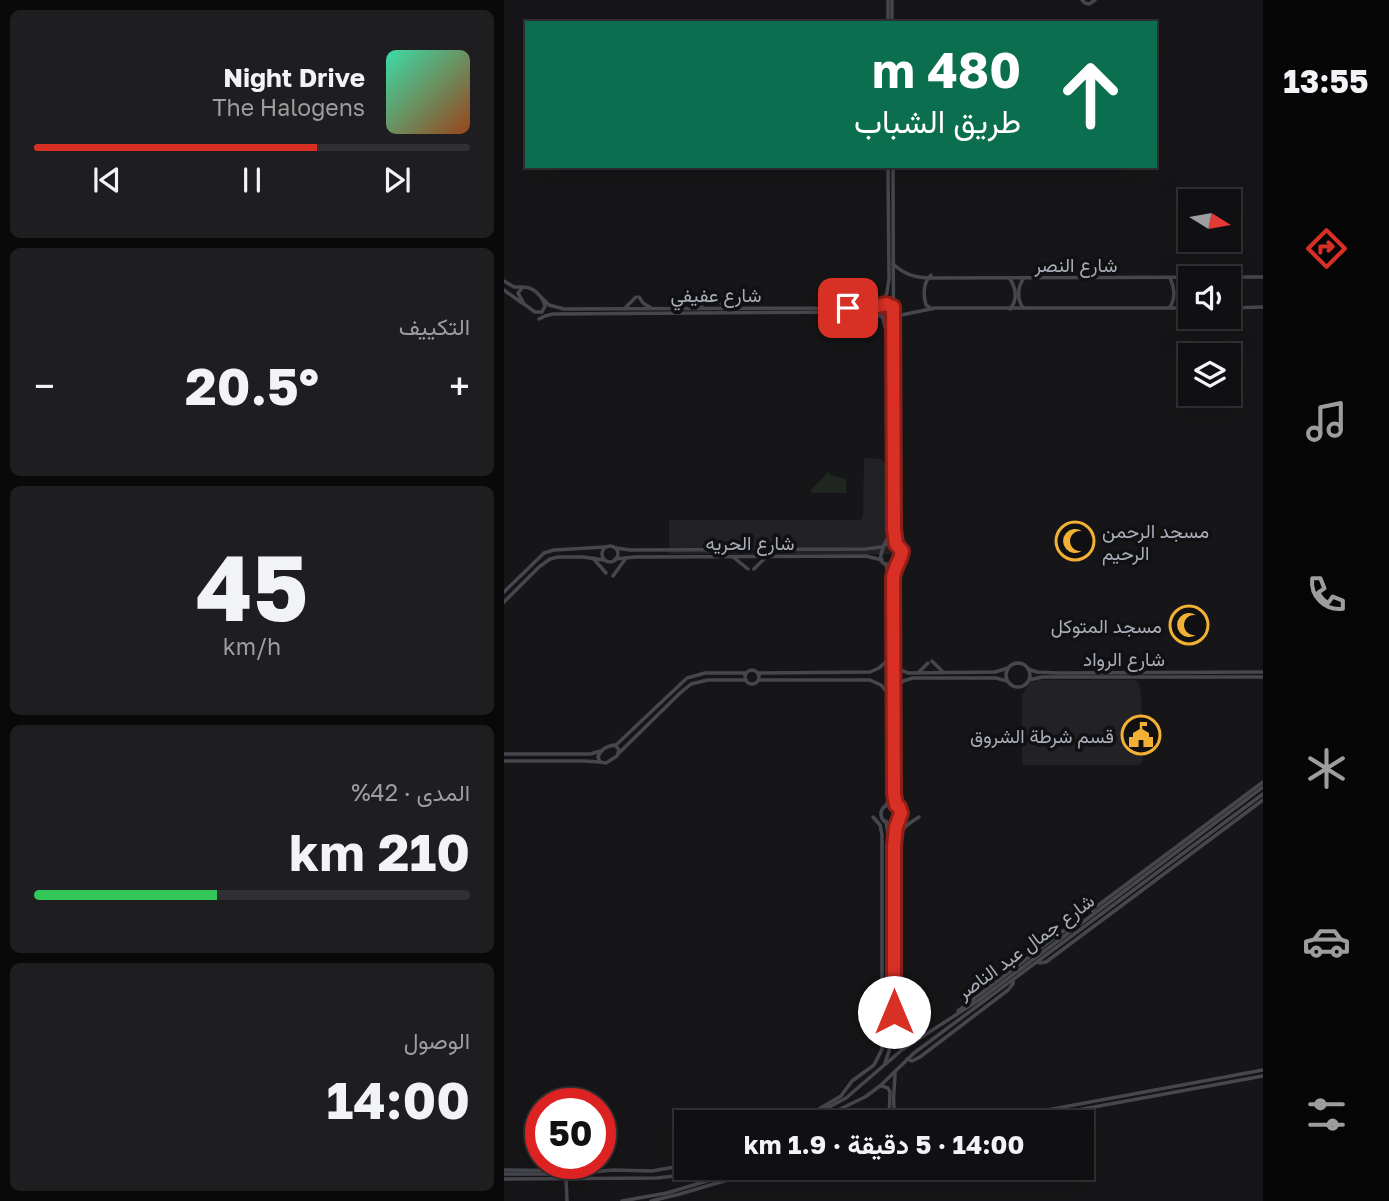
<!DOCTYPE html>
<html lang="ar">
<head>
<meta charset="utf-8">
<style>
  body { margin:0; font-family:"Golos Text",Vazirmatn,sans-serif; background:#1e1e20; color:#f1f3f6; direction:rtl; height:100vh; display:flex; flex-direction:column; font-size:26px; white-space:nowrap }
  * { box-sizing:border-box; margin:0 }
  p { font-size:23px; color:#9c9d9f }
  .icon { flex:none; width:38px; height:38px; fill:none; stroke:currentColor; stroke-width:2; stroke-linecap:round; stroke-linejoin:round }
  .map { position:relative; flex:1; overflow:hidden; direction:ltr }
  .sheet { display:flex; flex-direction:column; gap:10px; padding:10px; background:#09090a; width:504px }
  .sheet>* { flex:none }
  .hud { position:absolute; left:21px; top:21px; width:632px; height:147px; border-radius:0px; box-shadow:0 7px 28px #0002,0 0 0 2px #303032; direction:rtl; background:#0b6e4f; color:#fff; overflow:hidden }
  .needle { width:46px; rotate:101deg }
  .tools { position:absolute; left:674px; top:189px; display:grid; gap:14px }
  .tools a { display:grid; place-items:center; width:63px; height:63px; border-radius:0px; background:#101012; box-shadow:0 7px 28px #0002,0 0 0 2px #303032; font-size:35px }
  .speed { position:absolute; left:21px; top:1088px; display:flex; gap:14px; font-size:35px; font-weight:700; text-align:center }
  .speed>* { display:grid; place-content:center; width:91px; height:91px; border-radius:50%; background:#101012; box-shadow:0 7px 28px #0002,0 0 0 2px #303032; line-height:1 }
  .speed .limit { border:10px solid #d22; background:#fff; color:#111 }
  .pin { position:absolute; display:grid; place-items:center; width:60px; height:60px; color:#fff; margin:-30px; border-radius:14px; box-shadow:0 4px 10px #0006 }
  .me { position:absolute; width:77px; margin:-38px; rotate:0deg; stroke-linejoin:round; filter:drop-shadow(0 0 5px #0008) }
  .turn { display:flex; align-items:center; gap:24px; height:147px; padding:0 21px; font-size:32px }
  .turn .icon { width:91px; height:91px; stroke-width:2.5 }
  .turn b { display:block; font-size:49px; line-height:60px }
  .big { font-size:52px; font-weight:700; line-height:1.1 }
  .sheet .tile { flex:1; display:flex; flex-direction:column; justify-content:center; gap:10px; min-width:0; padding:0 24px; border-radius:10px; background:#1e1e20 }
  .sheet .dial { align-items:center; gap:0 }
  .dial b { font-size:91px; line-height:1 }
  .song { display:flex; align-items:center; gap:21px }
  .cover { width:84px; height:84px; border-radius:10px; background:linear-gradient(135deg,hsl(160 70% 55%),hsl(20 70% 35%)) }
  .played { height:7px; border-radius:4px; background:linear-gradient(90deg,#d93025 65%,#303032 65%) }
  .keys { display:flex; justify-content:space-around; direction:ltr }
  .heat { display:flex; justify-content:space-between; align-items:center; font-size:38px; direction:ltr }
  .charge { height:10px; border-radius:5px; background:linear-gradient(90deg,#34c759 42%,#303032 0) }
  .trip { position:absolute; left:170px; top:1110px; width:420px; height:70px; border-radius:0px; background:#101012; box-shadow:0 7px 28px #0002,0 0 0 2px #303032; font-weight:700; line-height:70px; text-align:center; direction:rtl }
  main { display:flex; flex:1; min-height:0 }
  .menu { display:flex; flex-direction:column; width:126px; justify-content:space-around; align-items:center; background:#060607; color:#9c9d9f }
  .menu .icon { width:49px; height:49px }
  .menu .on { color:#d93025 }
  .menu b { font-size:32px; color:#f1f3f6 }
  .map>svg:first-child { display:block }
</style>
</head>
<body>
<main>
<nav class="menu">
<b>13:55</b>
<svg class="icon on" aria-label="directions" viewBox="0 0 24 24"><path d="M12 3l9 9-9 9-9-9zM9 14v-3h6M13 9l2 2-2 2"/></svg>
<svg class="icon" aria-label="music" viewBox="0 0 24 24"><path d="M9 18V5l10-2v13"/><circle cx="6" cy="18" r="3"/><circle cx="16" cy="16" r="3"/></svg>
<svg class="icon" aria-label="phone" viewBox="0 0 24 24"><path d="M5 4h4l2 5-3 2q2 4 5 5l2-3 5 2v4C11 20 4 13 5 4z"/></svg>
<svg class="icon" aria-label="climate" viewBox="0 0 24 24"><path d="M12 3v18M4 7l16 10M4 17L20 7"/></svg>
<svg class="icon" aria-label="car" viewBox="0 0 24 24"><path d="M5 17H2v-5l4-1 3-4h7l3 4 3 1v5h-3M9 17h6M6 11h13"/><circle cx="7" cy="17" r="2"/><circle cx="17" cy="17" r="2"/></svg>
<svg class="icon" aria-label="filters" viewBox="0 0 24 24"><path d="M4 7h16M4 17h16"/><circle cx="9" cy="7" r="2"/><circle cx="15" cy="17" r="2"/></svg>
</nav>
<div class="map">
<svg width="759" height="1201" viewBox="0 0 759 1201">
  <rect width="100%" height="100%" fill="#161618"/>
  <g fill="#222225">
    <polygon points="360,458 377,459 387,471 387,554 165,554 165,520 357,520 359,516"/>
    <polygon points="534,680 631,680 634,682 637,691 639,761 637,764 633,765 519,765 518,763 518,695 525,683"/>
  </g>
  <polygon fill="#1e261f" points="324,472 327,475 342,479 342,493 308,493 306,491"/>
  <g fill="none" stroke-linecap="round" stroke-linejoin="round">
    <g stroke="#45474d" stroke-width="3.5">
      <polyline points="384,0 384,23"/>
      <polyline points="388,0 388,23"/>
      <polyline points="578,0 581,3 585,4 591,0"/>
      <polyline points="389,166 390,523 392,544"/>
      <path d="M389,264C400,274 409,277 424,278L759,277"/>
      <path d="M427,275C419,283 419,294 422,305L428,309"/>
      <path d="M666,278C670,287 672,298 666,307"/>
      <path d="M506,279C512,288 514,300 506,309"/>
      <polyline points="0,281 10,287 17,287"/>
      <path d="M19,287C30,287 38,296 41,306L38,312H31L20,304L14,293Z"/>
      <polyline points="0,290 18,303"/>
      <polyline points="209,294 214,301 224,308"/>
      <polyline points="37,297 45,305 60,309 366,308 381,304 389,307"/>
      <polyline points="135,297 139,303 147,308"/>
      <polyline points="195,307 201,303 205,296"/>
      <path d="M678,307C671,298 673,286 679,277"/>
      <polyline points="121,308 132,297"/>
      <path d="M519,308C513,299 513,287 520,278"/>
      <polyline points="724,308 759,307"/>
      <polyline points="35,319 41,316 49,314 352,312 369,314 383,318 431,308 686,308"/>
      <path d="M380,545L389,542L396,547L398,556C395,561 394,563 389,564C366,568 382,542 384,537C385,533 385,528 385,524L384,346L382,330L377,311L383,292L385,279L384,166"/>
      <circle cx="106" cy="554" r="8"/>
      <polyline points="112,548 126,550 362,549 377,547"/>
      <polyline points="229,557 244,569"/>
      <polyline points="89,558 102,573"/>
      <polyline points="111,559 131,557 362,556 378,560"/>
      <polyline points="382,564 385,581 386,794 382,806"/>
      <polyline points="250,569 261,558"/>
      <polyline points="109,576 122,558"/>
      <polyline points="0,592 40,553 50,550 101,547"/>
      <polyline points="0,602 35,567 46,559 54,557 79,557 100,560"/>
      <polyline points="390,661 395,669 404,673 491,672 504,668"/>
      <polyline points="428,661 439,672"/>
      <circle cx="514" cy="675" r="12"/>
      <polyline points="524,669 533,672 554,673 759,672"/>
      <circle cx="248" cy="677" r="7"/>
      <polyline points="254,673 366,672 375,668 384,660"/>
      <polyline points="414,673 424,663"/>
      <polyline points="255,680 366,680 377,685 384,693"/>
      <polyline points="525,680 538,677 759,677"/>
      <polyline points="390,691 399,681 409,678 492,678 503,681"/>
      <path d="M111,745L115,750L113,756L102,763L96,762L94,757C96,750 103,746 111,745Z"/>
      <polyline points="112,745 183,678 201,673 242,673"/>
      <polyline points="0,754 86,754 97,751"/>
      <polyline points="114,754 176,693 187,684 204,680 242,680"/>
      <polyline points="0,761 81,761 96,762"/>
      <circle cx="387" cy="814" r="10"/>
      <polyline points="392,805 390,794 389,583 390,571 393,563"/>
      <polyline points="393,821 390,841 390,1041 394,1047 399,1049"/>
      <polyline points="591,913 588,910 759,782"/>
      <polyline points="534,962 536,963 542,962 759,800"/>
      <polyline points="454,1011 562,929 564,933"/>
      <path d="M405,1045L398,1041L396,1035V839C397,827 406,823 415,817"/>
      <polyline points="403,1059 408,1061 416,1057 504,990 509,984 509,980"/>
      <polyline points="381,1063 385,1051 386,1037 385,842 382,821"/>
      <path d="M391,1073C391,1088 386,1110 395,1122"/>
      <polyline points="378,1086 384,1088 386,1092 385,1122"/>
      <polyline points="288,1122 315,1109 337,1096 348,1081 370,1065 378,1049 378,835 376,825 369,817"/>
      <polyline points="297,1122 342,1098 399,1049 475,1000 759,787"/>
      <polyline points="309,1122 361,1097 376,1086 410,1053 759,794"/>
      <polyline points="319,1122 330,1117 335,1111"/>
      <polyline points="478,1122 759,1070"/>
      <polyline points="508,1122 759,1076"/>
      <polyline points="0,1170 80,1171"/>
      <polyline points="0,1174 70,1174 108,1170 148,1171 182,1165"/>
      <polyline points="0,1179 153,1178 179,1175 209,1167"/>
      <polyline points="62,1179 63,1201"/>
      <polyline points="118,1201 163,1193 249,1167"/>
      <polyline points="147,1201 176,1194 267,1167"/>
    </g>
  </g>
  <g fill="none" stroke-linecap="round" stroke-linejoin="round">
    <defs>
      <path id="route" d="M344,308H366L382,304L389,307L390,529L392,544L398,551C397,561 390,567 389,578L390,794L392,805L395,807L397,813L392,827L390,846V1012"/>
    </defs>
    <use href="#route" stroke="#8d1f18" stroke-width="18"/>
    <use href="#route" stroke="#d93025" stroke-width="12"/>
  </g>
  <defs>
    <symbol id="mosque-ring" viewBox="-11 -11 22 22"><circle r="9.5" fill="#111113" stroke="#f2b134" stroke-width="1.5"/><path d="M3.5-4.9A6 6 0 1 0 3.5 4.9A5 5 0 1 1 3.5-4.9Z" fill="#f2b134"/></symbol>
    <symbol id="civic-ring" viewBox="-11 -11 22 22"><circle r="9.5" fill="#111113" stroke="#f2b134" stroke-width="1.5"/><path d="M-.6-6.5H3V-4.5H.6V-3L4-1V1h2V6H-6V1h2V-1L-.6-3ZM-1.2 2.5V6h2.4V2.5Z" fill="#f2b134"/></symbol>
  </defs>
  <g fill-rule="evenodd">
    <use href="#mosque-ring" x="549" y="519" width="44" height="44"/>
    <use href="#mosque-ring" x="663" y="603" width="44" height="44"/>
    <use href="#civic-ring" x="615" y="713" width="44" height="44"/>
  </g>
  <g text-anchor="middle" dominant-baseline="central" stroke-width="7" stroke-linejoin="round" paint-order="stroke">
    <g font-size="19" fill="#a8adb8" stroke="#111113">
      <text x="572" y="264">شارع النصر</text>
      <text x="212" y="294">شارع عفيفي</text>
      <text x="246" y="542">شارع الحريه</text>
      <text x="620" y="658">شارع الرواد</text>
      <text transform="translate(521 946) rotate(-36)">شارع جمال عبد الناصر</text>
    </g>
    <g font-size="19" fill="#a8adb8" stroke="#111113" text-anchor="end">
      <text x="598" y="530" text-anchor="start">مسجد الرحمن<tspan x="598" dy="22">الرحيم</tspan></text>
      <text x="658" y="625">مسجد المتوكل</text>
      <text x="610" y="735">قسم شرطة الشروق</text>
    </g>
  </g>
</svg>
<div class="tools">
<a><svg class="needle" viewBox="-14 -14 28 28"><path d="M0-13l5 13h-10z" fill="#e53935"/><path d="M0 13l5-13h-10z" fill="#9c9d9f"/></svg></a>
<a><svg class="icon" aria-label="sound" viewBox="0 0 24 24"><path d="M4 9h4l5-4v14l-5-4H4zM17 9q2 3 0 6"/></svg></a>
<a><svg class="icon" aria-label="layers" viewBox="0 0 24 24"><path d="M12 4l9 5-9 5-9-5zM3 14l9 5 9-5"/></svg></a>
</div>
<div class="speed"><div class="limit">50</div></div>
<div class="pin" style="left:344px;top:308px;background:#d93025"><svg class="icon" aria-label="arrive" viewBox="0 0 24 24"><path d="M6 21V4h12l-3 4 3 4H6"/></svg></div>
<svg class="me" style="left:390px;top:1012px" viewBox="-20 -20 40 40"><circle r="19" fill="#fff"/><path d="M0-13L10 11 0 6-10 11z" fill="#d93025"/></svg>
<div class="trip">14:00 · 5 دقيقة · 1.9 km</div>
<div class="hud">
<div class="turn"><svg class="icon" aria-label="ahead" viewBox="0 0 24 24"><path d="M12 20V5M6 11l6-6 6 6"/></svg><div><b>480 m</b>طريق الشباب</div></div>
</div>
</div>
<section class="sheet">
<div class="tile">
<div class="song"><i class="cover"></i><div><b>Night Drive</b><p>The Halogens</p></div></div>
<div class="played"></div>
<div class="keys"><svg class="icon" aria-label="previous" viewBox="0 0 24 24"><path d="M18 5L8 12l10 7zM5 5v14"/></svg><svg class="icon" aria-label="pause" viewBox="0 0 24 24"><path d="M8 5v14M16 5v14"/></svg><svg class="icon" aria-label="next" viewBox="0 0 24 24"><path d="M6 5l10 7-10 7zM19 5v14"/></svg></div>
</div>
<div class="tile"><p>التكييف</p>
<div class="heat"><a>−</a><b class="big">20.5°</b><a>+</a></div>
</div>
<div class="tile dial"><b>45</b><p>km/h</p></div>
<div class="tile"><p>المدى · 42%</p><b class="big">210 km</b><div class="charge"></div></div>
<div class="tile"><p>الوصول</p><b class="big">14:00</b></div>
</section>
</main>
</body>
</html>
